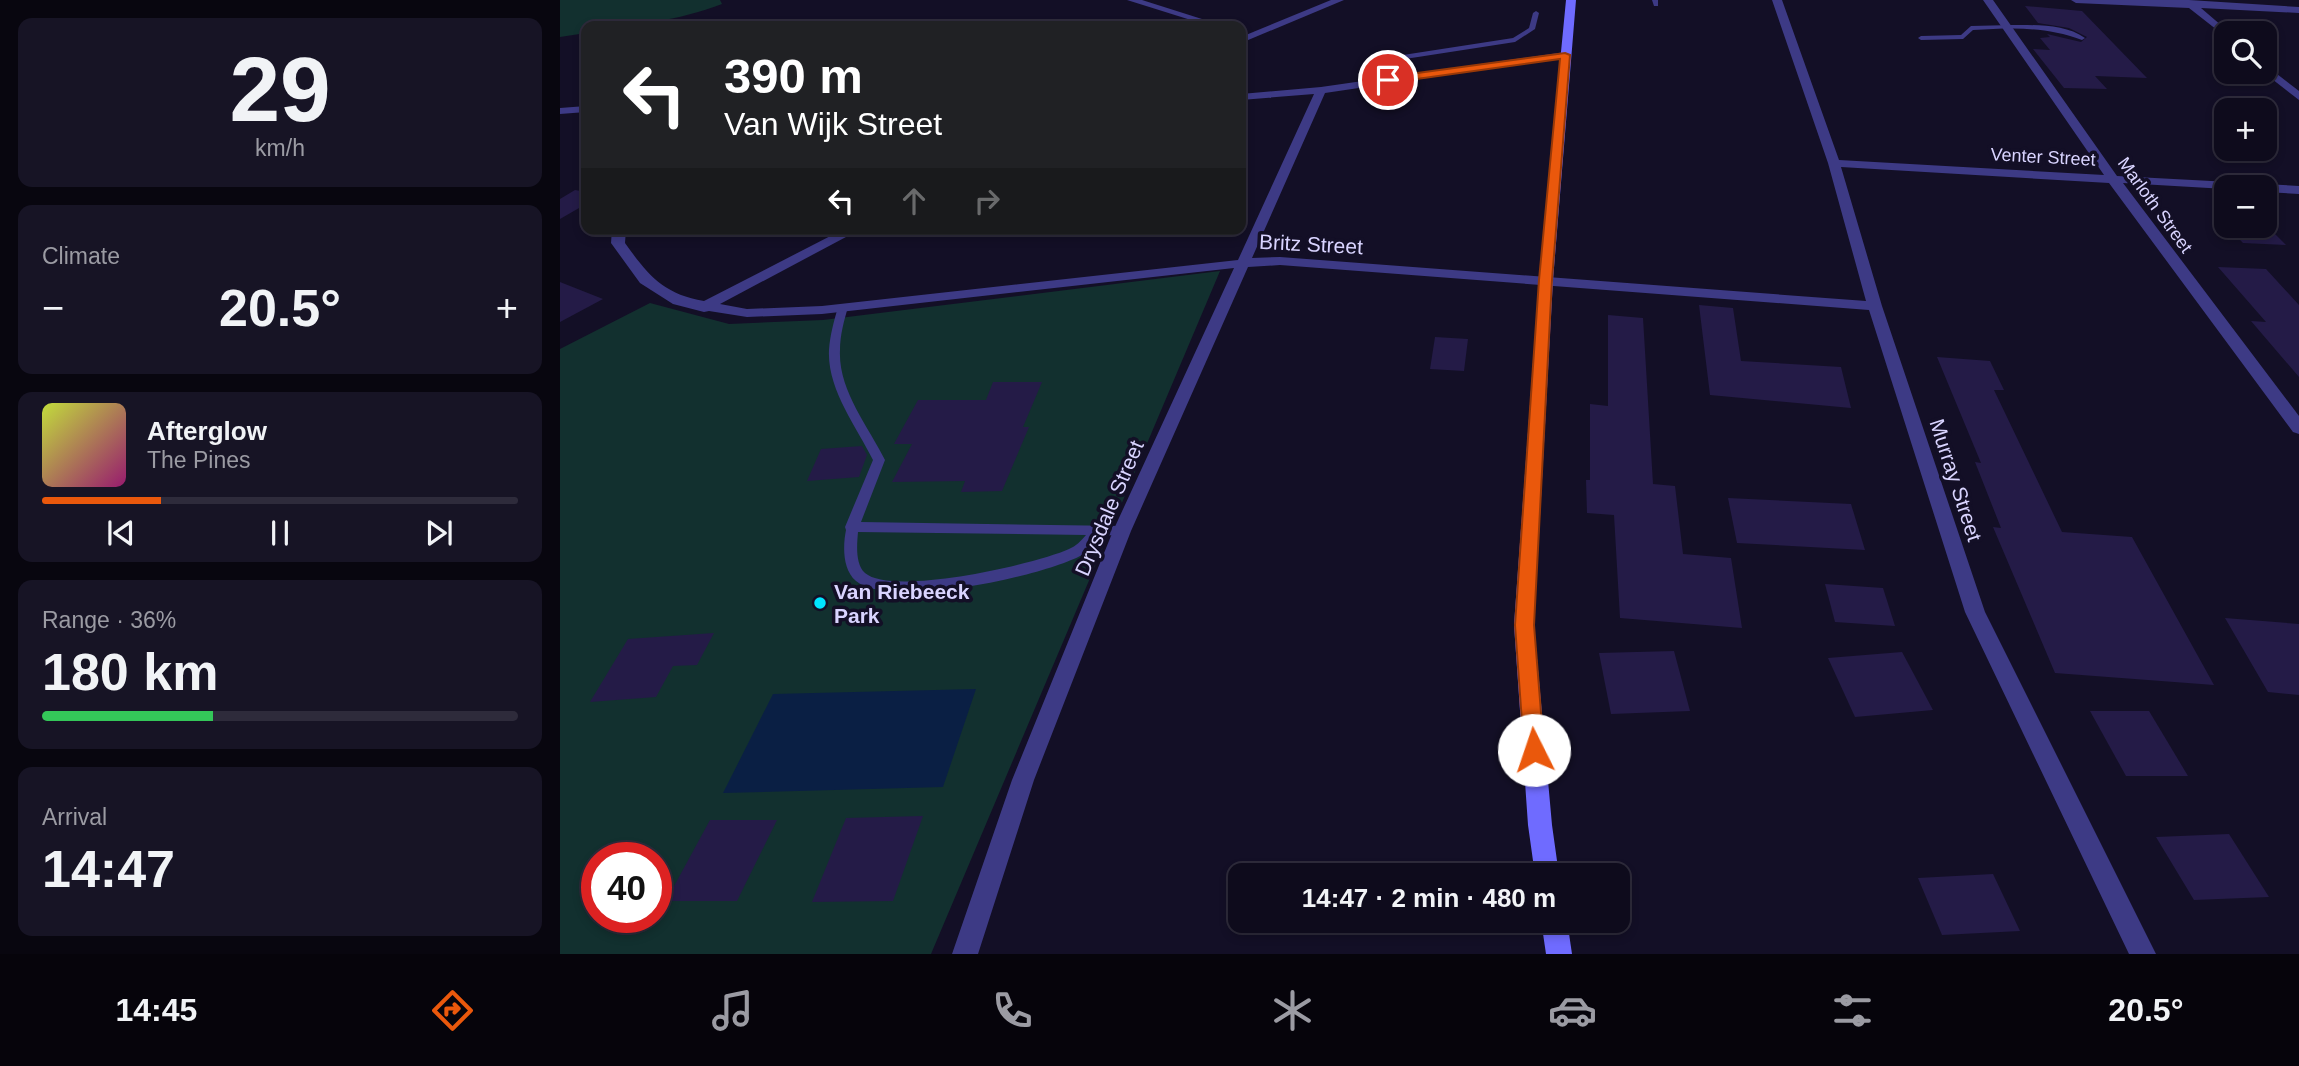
<!DOCTYPE html>
<html lang="en">
<head>
<meta charset="utf-8">
<style>
  body { margin:0; font-family:Helvetica,sans-serif; background:#171425; color:#f1f3f6; height:100vh; display:flex; flex-direction:column; font-size:26px; white-space:nowrap }
  * { box-sizing:border-box; margin:0 }
  p { font-size:23px; color:#9b9ba3 }
  .icon { flex:none; width:38px; height:38px; fill:none; stroke:currentColor; stroke-width:2; stroke-linecap:round; stroke-linejoin:round }
  .map { position:relative; flex:1; overflow:hidden }
  .sheet { display:flex; flex-direction:column; gap:18px; padding:18px; background:#08060f; width:560px }
  .sheet>* { flex:none }
  .banner { position:absolute; left:21px; top:21px; width:665px; height:214px; border-radius:14px; box-shadow:0 4px 10px #0003,0 0 0 2px #2e2b3b; background:#202124; color:#fff; overflow:hidden }
  .fabs { position:absolute; left:1654px; top:21px; display:grid; gap:14px }
  .fabs a { display:grid; place-items:center; width:63px; height:63px; border-radius:14px; background:#0e0b1c; box-shadow:0 4px 10px #0003,0 0 0 2px #2e2b3b; font-size:35px }
  .speed { position:absolute; left:21px; top:842px; display:flex; gap:14px; font-size:35px; font-weight:700; text-align:center }
  .speed>* { display:grid; place-content:center; width:91px; height:91px; border-radius:50%; background:#0e0b1c; box-shadow:0 4px 10px #0003,0 0 0 2px #2e2b3b; line-height:1 }
  .speed .limit { border:10px solid #d22; background:#fff; color:#111 }
  .pin { position:absolute; display:grid; place-items:center; width:60px; height:60px; color:#fff; margin:-30px; border:4px solid #fff; border-radius:50%; box-shadow:0 2px 7px #0007 }
  .me { position:absolute; width:77px; margin:-38px; rotate:356deg; stroke-linejoin:round; filter:drop-shadow(0 0 5px #0008) }
  .turn { display:flex; align-items:center; gap:24px; height:147px; padding:0 28px; font-size:32px }
  .turn .icon { width:91px; height:91px; stroke-width:2.5 }
  .turn b { display:block; font-size:49px; line-height:60px }
  .lanes { display:flex; align-items:center; height:66px; padding:0 28px; background:#0003; justify-content:center; gap:35px; direction:ltr }
  .lanes .off { opacity:.35 }
  .big { font-size:52px; font-weight:700; line-height:1.1 }
  .sheet .tile { flex:1; display:flex; flex-direction:column; justify-content:center; gap:10px; min-width:0; padding:0 24px; border-radius:14px; background:#171425 }
  .sheet .dial { align-items:center; gap:0 }
  .dial b { font-size:91px; line-height:1 }
  .song { display:flex; align-items:center; gap:21px }
  .cover { width:84px; height:84px; border-radius:10px; background:linear-gradient(135deg,hsl(70 70% 55%),hsl(320 70% 35%)) }
  .played { height:7px; border-radius:4px; background:linear-gradient(90deg,#ea580c 25%,#2e2b3b 25%) }
  .keys { display:flex; justify-content:space-around; direction:ltr }
  .heat { display:flex; justify-content:space-between; align-items:center; font-size:38px; direction:ltr }
  .charge { height:10px; border-radius:5px; background:linear-gradient(90deg,#34c759 36%,#2e2b3b 0) }
  .trip { position:absolute; left:668px; top:863px; width:402px; height:70px; border-radius:14px; background:#0e0b1c; box-shadow:0 4px 10px #0003,0 0 0 2px #2e2b3b; font-weight:700; line-height:70px; text-align:center }
  .menu { display:flex; height:112px; justify-content:space-around; align-items:center; background:#06040b; color:#9b9ba3 }
  .menu .icon { width:49px; height:49px }
  .menu .current { color:#ea580c }
  .menu b { font-size:32px; color:#f1f3f6 }
  main { display:flex; flex:1; min-height:0 }
  .map>svg:first-child { display:block }
</style>
</head>
<body>
<main>
<section class="sheet">
<div class="tile dial"><b>29</b><p>km/h</p></div>
<div class="tile"><p>Climate</p>
<div class="heat"><a>−</a><b class="big">20.5°</b><a>+</a></div>
</div>
<div class="tile">
<div class="song"><i class="cover"></i><div><b>Afterglow</b><p>The Pines</p></div></div>
<div class="played"></div>
<div class="keys"><svg class="icon" aria-label="previous" viewBox="0 0 24 24"><path d="M18 5L8 12l10 7zM5 5v14"/></svg><svg class="icon" aria-label="pause" viewBox="0 0 24 24"><path d="M8 5v14M16 5v14"/></svg><svg class="icon" aria-label="next" viewBox="0 0 24 24"><path d="M6 5l10 7-10 7zM19 5v14"/></svg></div>
</div>
<div class="tile"><p>Range · 36%</p><b class="big">180 km</b><div class="charge"></div></div>
<div class="tile"><p>Arrival</p><b class="big">14:47</b></div>
</section>
<div class="map">
<svg width="1739" height="954" viewBox="0 0 1739 954">
  <rect width="100%" height="100%" fill="#130f26"/>
  <g fill="#12302f" fill-rule="evenodd">
    <path d="M0,0H160L162,4C118,21 73,26 26,26V33L0,37Z"/>
    <path d="M660,271L371,954H0V349L90,303L169,324L263,320ZM37,858H96V917H37Z"/>
  </g>
  <polygon fill="#0a1f44" points="416,689 383,787 163,793 213,694"/>
  <g fill="#241b47">
    <polygon points="1465,6 1522,11 1587,78 1535,76 1547,89 1504,88 1473,49 1490,50 1480,38 1490,37 1487,34 1521,42 1527,37 1509,28 1478,23"/>
    <polygon points="15,190 26,192 26,204 0,219 0,199"/>
    <polygon points="1667,226 1707,226 1726,245 1683,243"/>
    <polygon points="1658,267 1706,269 1739,305 1739,377 1691,321 1706,322"/>
    <polygon points="0,282 43,299 0,322"/>
    <polygon points="1139,305 1173,308 1181,361 1281,367 1291,408 1150,395"/>
    <polygon points="1048,315 1083,318 1093,484 1115,486 1123,554 1171,558 1182,628 1060,618 1054,515 1027,513 1026,480 1030,480 1030,404 1048,406"/>
    <polygon points="875,337 908,339 904,371 870,369"/>
    <polygon points="1377,357 1430,361 1444,390 1434,390 1502,532 1572,537 1654,685 1495,673 1433,527 1441,528 1415,462 1421,463"/>
    <polygon points="433,382 482,382 463,427 469,427 442,491 401,492 405,481 332,482 352,444 334,444 358,400 426,400"/>
    <polygon points="302,446 307,455 299,477 247,481 261,449"/>
    <polygon points="1168,498 1291,504 1305,550 1177,543"/>
    <polygon points="1265,584 1323,588 1335,626 1275,622"/>
    <polygon points="1665,618 1739,624 1739,695 1708,692"/>
    <polygon points="154,633 137,665 113,666 96,697 30,702 68,639"/>
    <polygon points="1114,651 1130,711 1051,714 1039,653"/>
    <polygon points="1342,652 1373,710 1295,717 1268,658"/>
    <polygon points="1530,711 1589,711 1628,776 1566,776"/>
    <polygon points="363,816 333,901 252,902 286,818"/>
    <polygon points="150,820 217,820 177,901 106,901"/>
    <polygon points="1669,834 1709,897 1634,900 1596,837"/>
    <polygon points="1433,874 1460,931 1382,935 1358,878"/>
  </g>
  <g fill="none" stroke-linecap="round" stroke-linejoin="round">
    <g fill="#3d3a85" fill-rule="evenodd">
      <polygon points="1092,0 1098,0 1098,6 1094,6"/>
      <polygon points="976,11 979,13 975,29 955,42 845,59 844,62 854,77 850,79 847,79 836,62 843,55 953,38 969,28 973,13"/>
      <path d="M1452,25C1476,25 1505,24 1525,38L1522,40C1485,26 1452,28 1413,30L1403,39L1361,40L1358,38L1361,36L1401,35L1411,26Z"/>
      <path d="M283,304L288,307C284,321 280,335 280,350C278,390 308,426 325,460L301,522L562,526L567,528L568,531L567,534L541,536C535,542 529,550 522,555C484,576 330,610 296,581C282,569 283,545 286,530L285,527L313,460C296,426 267,389 269,350C270,335 274,321 278,307ZM298,532L526,535C521,541 516,546 509,549C476,564 333,597 305,573C295,564 297,544 298,532Z"/>
    </g>
    <g fill="#3d3a85" fill-rule="evenodd">
      <polygon points="567,0 582,0 664,26 650,26"/>
      <polygon points="771,0 784,0 681,43 681,37"/>
      <path d="M1212,0H1222L1279,160L1544,175L1423,0H1433L1557,176L1689,183L1695,187H1666V189L1563,183L1739,416V434L1733,432L1549,183L1281,167L1322,306L1425,612L1596,954H1569L1405,612L1309,310L720,265L688,267L571,531L474,780L418,954H392L452,780L553,531L674,268L262,314L187,317L149,311L144,312L113,304L80,283L51,243L52,229H66L65,243C88,275 103,294 144,301L284,229H301L160,304L187,309L262,306L678,260L754,94L681,100V94L761,87L1005,52L1010,55L1009,57L765,93L692,258L720,257L1306,301L1268,163Z"/>
      <polygon points="1511,0 1629,0 1739,7 1739,13 1641,8 1669,32 1666,37 1629,8 1516,3"/>
      <polygon points="1704,64 1739,91 1739,100 1703,72"/>
      <polygon points="26,106 26,112 0,114 0,108"/>
      <polygon points="1704,184 1739,186 1739,194 1704,192 1704,187 1698,187"/>
    </g>
    <g fill="#6f6bff" fill-rule="evenodd">
      <polygon points="1006,0 1016,0 993,280 974,625 992,825 999,875 975,875 968,825 954,625 979,280"/>
      <polygon points="981,920 1007,920 1012,954 986,954"/>
    </g>
  </g>
  <polygon fill="#ea580c" stroke="#983908" stroke-width="2" points="1005,53 1010,55 992,280 974,625 984,750 981,756 974,759 967,756 964,750 955,625 979,280 1000,59 828,83 823,80 828,77"/>
  <circle fill="#00e5ff" stroke="#130f26" stroke-width="2.5" cx="260" cy="603" r="7"/>
  <g text-anchor="middle" dominant-baseline="central" stroke-width="7" stroke-linejoin="round" paint-order="stroke">
    <g font-size="18" fill="#d9d4ff" stroke="#130f26">
      <text transform="translate(1483 157) rotate(3)">Venter Street</text>
      <text transform="translate(1595 205) rotate(54)">Marloth Street</text>
    </g>
    <g font-size="21" fill="#d9d4ff" stroke="#130f26">
      <text transform="translate(751 244) rotate(3)">Britz Street</text>
      <text transform="translate(1396 480) rotate(72)">Murray Street</text>
      <text transform="translate(549 508) rotate(-67)">Drysdale Street</text>
    </g>
    <g font-size="21" font-weight="bold" fill="#d9d4ff" stroke="#130f26" text-anchor="start">
      <text x="274" y="591">Van Riebeeck<tspan x="274" dy="24">Park</tspan></text>
    </g>
  </g>
</svg>
<div class="fabs">
<a><svg class="icon" aria-label="search" viewBox="0 0 24 24"><circle cx="10" cy="10" r="6"/><path d="M15 15l6 6"/></svg></a>
<a>+</a>
<a>−</a>
</div>
<div class="speed"><div class="limit">40</div></div>
<div class="pin" style="left:828px;top:80px;background:#d93025"><svg class="icon" aria-label="arrive" viewBox="0 0 24 24"><path d="M6 21V4h12l-3 4 3 4H6"/></svg></div>
<svg class="me" style="left:974px;top:750px" viewBox="-20 -20 40 40"><circle r="19" fill="#fff"/><path d="M0-13L10 11 0 6-10 11z" fill="#ea580c"/></svg>
<div class="trip">14:47 · 2 min · 480 m</div>
<div class="banner">
<div class="turn"><svg class="icon" aria-label="left" viewBox="0 0 24 24"><path d="M17 20v-9H6M10 6l-5 5 5 5"/></svg><div><b>390 m</b>Van Wijk Street</div></div>
<div class="lanes"><svg class="icon" aria-label="left" viewBox="0 0 24 24"><path d="M17 20v-9H6M10 6l-5 5 5 5"/></svg><svg class="icon off" aria-label="ahead" viewBox="0 0 24 24"><path d="M12 20V5M6 11l6-6 6 6"/></svg><svg class="icon off" aria-label="right" viewBox="0 0 24 24"><path d="M7 20v-9h11M14 6l5 5-5 5"/></svg></div>
</div>
</div>
</main>
<nav class="menu">
<b>14:45</b>
<svg class="icon current" aria-label="directions" viewBox="0 0 24 24"><path d="M12 3l9 9-9 9-9-9zM9 14v-3h6M13 9l2 2-2 2"/></svg>
<svg class="icon" aria-label="music" viewBox="0 0 24 24"><path d="M9 18V5l10-2v13"/><circle cx="6" cy="18" r="3"/><circle cx="16" cy="16" r="3"/></svg>
<svg class="icon" aria-label="phone" viewBox="0 0 24 24"><path d="M5 4h4l2 5-3 2q2 4 5 5l2-3 5 2v4C11 20 4 13 5 4z"/></svg>
<svg class="icon" aria-label="climate" viewBox="0 0 24 24"><path d="M12 3v18M4 7l16 10M4 17L20 7"/></svg>
<svg class="icon" aria-label="car" viewBox="0 0 24 24"><path d="M5 17H2v-5l4-1 3-4h7l3 4 3 1v5h-3M9 17h6M6 11h13"/><circle cx="7" cy="17" r="2"/><circle cx="17" cy="17" r="2"/></svg>
<svg class="icon" aria-label="filters" viewBox="0 0 24 24"><path d="M4 7h16M4 17h16"/><circle cx="9" cy="7" r="2"/><circle cx="15" cy="17" r="2"/></svg>
<b>20.5°</b>
</nav>
</body>
</html>
